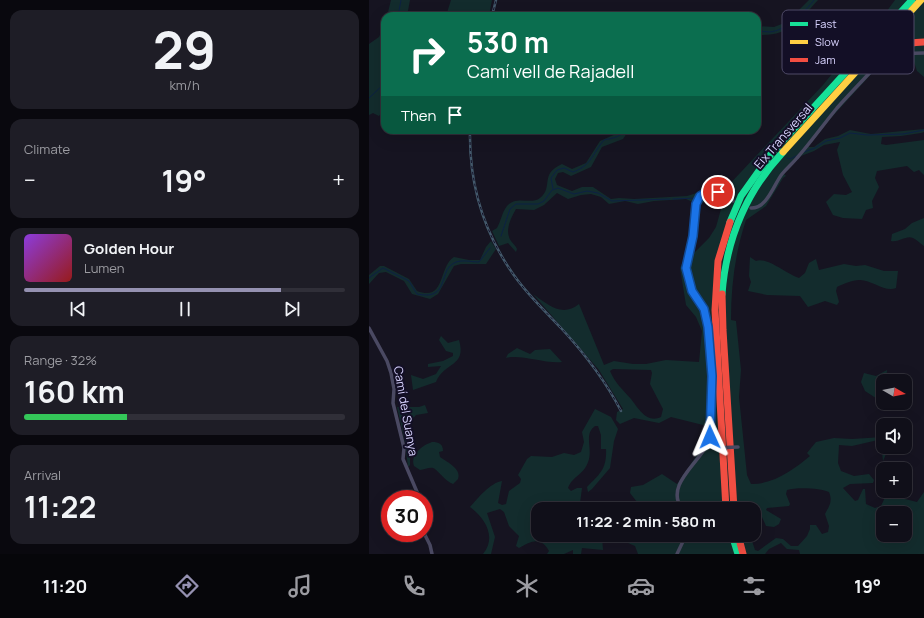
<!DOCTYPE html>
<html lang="en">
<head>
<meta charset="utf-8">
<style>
  body { margin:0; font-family:Manrope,sans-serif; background:#1e1d26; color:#f1f3f6; height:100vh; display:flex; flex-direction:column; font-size:15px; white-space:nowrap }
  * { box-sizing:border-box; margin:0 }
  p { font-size:13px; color:#9c9ca2 }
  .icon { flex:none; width:22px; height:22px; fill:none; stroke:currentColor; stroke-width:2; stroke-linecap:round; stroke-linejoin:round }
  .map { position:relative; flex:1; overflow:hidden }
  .panel { display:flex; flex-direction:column; gap:10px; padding:10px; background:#09080e; width:369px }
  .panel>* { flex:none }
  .hud { position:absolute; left:12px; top:12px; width:380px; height:122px; border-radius:12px; box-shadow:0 4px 16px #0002,0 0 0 1px #302f38; background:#0b6e4f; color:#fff; overflow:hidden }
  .needle { width:26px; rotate:99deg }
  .tools { position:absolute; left:507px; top:374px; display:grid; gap:8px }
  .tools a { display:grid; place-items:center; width:36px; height:36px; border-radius:8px; background:#100f19; box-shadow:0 4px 16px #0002,0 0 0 1px #302f38; font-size:20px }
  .speed { position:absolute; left:12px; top:490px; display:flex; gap:8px; font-size:20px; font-weight:700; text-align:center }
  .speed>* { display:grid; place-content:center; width:52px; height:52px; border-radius:50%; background:#100f19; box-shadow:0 4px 16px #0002,0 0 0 1px #302f38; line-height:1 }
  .speed .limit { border:6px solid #d22; background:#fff; color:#111 }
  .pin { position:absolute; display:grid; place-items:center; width:34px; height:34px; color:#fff; margin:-17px; border:2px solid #fff; border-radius:50%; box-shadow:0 1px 4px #0007 }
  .me { position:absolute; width:44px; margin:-22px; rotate:359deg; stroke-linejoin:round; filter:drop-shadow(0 0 3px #0008) }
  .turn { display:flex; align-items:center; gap:14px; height:84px; padding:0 20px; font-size:18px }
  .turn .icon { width:52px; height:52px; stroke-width:2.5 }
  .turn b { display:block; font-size:28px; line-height:34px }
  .then { display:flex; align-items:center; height:38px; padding:0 20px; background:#0003; gap:8px; font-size:15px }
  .big { font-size:30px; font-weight:700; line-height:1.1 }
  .panel .tile { flex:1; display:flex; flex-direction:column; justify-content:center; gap:6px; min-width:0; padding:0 14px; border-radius:12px; background:#1e1d26 }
  .panel .dial { align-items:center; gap:0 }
  .dial b { font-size:52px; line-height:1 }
  .song { display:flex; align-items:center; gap:12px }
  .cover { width:48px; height:48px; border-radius:6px; background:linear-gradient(135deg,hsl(270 70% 55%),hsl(0 70% 35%)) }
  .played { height:4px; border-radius:2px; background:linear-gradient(90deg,#9591b1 80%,#302f38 80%) }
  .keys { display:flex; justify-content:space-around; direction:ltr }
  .heat { display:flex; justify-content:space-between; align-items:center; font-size:22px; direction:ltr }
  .charge { height:6px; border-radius:3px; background:linear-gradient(90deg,#34c759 32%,#302f38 0) }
  .trip { position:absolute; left:162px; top:502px; width:230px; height:40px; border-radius:12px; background:#100f19; box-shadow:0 4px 16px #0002,0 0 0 1px #302f38; font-weight:700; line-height:40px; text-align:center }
  .dock { display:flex; height:64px; justify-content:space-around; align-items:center; background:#06060a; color:#9c9ca2 }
  .dock .icon { width:28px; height:28px }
  .dock .on { color:#9591b1 }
  .dock b { font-size:18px; color:#f1f3f6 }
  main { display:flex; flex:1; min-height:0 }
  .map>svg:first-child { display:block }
</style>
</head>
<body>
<main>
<section class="panel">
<div class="tile dial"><b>29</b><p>km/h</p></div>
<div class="tile"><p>Climate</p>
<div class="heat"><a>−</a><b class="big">19°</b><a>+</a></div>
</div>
<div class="tile">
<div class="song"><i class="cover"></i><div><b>Golden Hour</b><p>Lumen</p></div></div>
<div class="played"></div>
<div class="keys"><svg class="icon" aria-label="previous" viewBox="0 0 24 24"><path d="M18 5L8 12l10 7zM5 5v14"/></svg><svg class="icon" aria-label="pause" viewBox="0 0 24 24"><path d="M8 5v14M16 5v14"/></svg><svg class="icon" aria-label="next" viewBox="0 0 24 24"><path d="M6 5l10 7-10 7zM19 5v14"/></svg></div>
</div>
<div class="tile"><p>Range · 32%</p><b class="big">160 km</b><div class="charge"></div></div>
<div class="tile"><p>Arrival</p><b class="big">11:22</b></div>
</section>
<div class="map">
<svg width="555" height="554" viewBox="0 0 555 554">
  <rect width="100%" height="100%" fill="#161421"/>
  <g fill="#132c2d" fill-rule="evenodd">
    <polygon points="22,0 41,0 38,16 18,16"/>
    <polygon points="82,0 123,0 120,16 77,16"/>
    <path d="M440,0H449C429,22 421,36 388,35V26L405,27L418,22Z"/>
    <path d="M526,0H555V77L548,71L543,56H523L517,58L462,118L439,147H445L456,139L469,136L481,130L502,134L555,129V132L552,133L532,136L513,137L512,144L517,145L555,140V175L550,170L545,172L538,166L508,171L506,178L510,187L503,201L504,208L497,210L493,219L474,218L464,215L457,202L465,194L477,195L483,192L474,175L468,150L471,142L455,145L445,151L432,156L415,174L417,176L414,178L397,206L377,220C366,253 362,286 362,320L367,321L372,370L370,397L378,475L382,484C403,485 426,469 441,456L438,453L447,442L465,438L483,439L514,437V447H520L514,461L512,443L509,440L483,446L470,445L469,463L472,471L485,476L500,474L505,480L504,483L481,484L474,488L486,501L489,500L494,489H496L497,504L506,508L512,506L519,491L528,497L548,502L555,492V554H431L430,550L418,549L412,543L400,549L396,554H269L266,546L243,536H233L234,550L213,548L212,554H204V550L195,554H178L180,551C172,536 162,541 150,548L147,546L150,536L140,526L135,512L131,509L118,513L126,537L122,554H114C128,537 116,518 101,507C109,498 121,483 133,481L129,503L133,505L137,504L140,491L151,483L152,479L149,475L158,459L162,456L183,457L195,453L205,455L212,452L215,442L213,432L226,409L242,417L249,429L245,441L241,468L223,489L219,492L218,487C231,474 238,469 237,449H232V435L229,426H226C215,434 223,447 220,459C216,475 204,475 199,488L202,491L208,488H213L211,503L206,509H169V535H381L386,550L389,551L407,538L414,539L422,546H429L438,536L441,529V525H447L453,534L459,532L460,526L456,514C460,506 464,502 460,492C452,488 427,487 418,490L417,494L421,504L420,506L398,508L397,510L412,519L410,524L405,527L397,526L393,517L387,513L385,509L379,505L373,504L374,509H270L268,502L261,493L262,487L274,485L293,474L308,484L337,442L338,426L302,417L290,423L265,418L251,424L247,420L248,412L254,409L230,370L164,294C178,304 193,318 210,304L235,365L245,361L264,364H277L297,360L330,362L333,331L327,317L317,305L311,268L315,259L325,253L340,238L347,227L354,202L345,200L328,204L317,199L285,201L269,204L256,201L240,204L232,197L222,194L212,195L199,199L188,193L175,205L165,210L147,209C142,218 135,231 142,241C144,244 147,246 148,249L147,252L139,243L130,246L123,231L128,228C132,221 133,212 138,206C147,195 162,205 171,198C185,187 170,174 193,164L203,169L217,163L231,141L249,133L252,130H260L254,139L233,147L222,167L202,176L194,172L189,173L186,179L188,185L203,191L213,187H224L242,199L250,198L265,199L318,196L334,191L356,189L454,85L484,48L509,23ZM244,369L282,370L283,373L281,384L294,409L292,417C278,424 269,408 262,399C254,390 246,383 241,371ZM514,513H536V535H514Z"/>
    <polygon points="16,23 16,107 10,116 4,113 0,115 0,44 10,37"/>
    <path d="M555,218V246C552,244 548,240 544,238C537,235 529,243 522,241L523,234L536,229L543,223Z"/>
    <path d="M122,241L127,249L117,264H92L85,266L69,294L61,299L43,294L35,281L17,272L10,273L0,284V275L11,266H15L40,279L48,291C77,302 69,267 85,257L100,260H111L117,247Z"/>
    <path d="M381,257L387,261C397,256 419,275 430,278L436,273L440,263L447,259L450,270L475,264L487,266L496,265L515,271H529L527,288C516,293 502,279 490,280C483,280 474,284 468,287L467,291L470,302L468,305L456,301L439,307L431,296L398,295L379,291L382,282L380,276Z"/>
    <path d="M72,336L79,343L90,340C98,367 75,362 67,382L44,390L42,375L54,379L67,374L72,366L59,367V364L74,361L84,356V353L77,351L70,340Z"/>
    <path d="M148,348L161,354L166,350L181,349L193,362C176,364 152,354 137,358L139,354Z"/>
    <polygon points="518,370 517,381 514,381 513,402 496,391 492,382 495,373 507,376"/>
    <polygon points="56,405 59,413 47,415 37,426 38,447 44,449 41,457 41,465 39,467 36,443 28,407 50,407"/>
    <path d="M63,442C70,442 74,444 74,451L70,452L71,457C78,462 93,469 89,479L84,484C76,481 68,469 64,468C60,467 55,470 51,470L45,466C41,454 54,445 63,442Z"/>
  </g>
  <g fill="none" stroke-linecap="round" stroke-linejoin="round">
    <g stroke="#0d2144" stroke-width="1">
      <polyline points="29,16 32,0"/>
      <path d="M388,31C392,31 397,32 401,32C418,30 435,13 445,0"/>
      <polyline points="0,98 15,84 14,67 16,56"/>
      <polyline points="435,152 446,148 457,141 471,138 481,133 498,135 534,134 555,130"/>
      <polyline points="418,158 421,159 429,155"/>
      <path d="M184,189L182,178L188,170L195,168L204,172C223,165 223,154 235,140C243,138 251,138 256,130"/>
      <polyline points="184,190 189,188 205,194 218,191 229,193 243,201 301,199"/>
      <polyline points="357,193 365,189"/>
      <polyline points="332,198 348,197"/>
      <polyline points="304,199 329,198"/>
      <polyline points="132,236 141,209 147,204 169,204 175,201 183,190"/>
      <path d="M0,278L14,268L40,281L48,294C81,301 69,271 85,263C92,259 103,262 110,262L121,248"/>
    </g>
    <g stroke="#4a4962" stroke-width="3.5">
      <path d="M382,208C398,209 405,184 413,174C418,168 423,164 428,158C442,142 454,125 468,108C484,90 502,72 518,54L555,53"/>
      <polyline points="0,328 18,361 22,373 25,389 24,403 35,448 34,459 51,499"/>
      <path d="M313,509C294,483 336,460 341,437L343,376L339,327L335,309L321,286L317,265L324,236L327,204L331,196L336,193L346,192L364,201"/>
      <polyline points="55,533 61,545 63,554"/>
      <polyline points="308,554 317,535"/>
    </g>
    <g stroke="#16e098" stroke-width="7">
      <polyline points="361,222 372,196 402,154 543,0"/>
      <path d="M353,294C357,240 377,192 414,152"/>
      <polyline points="363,535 369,554"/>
    </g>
    <polyline stroke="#ffcf43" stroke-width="7" points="414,152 552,0"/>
    <g stroke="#f24e42" stroke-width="7">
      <path d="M502,60C518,47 535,43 555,42"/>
      <polyline points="353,294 354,330 365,509"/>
      <polyline points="357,509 346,310 349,261 361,222"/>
      <polyline points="369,535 374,554"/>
    </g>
    <defs>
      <g id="rail">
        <polyline points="123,16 127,0"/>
        <path d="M101,130C100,179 113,227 140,268C154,290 174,309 192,328C216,354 236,380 252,411"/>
      </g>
    </defs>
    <use href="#rail" stroke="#43596b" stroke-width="2.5"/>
    <use href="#rail" stroke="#130f26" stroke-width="1" stroke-dasharray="3" stroke-linecap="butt"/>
    <polyline stroke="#4a4962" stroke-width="3.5" points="344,448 369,447"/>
  </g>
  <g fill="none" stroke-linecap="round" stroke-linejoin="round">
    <defs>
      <polyline id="route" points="341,437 343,376 339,327 335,309 323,291 317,268 324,236 327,204 331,196 336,193 349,192"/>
    </defs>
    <use href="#route" stroke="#114b97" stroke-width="10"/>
    <use href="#route" stroke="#1a73e8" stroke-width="7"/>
  </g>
  <g text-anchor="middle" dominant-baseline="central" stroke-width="4" stroke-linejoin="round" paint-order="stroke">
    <g font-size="12" fill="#d9d4ff" stroke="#130f26">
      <text transform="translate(414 136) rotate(-49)">Eix Transversal</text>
      <text transform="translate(37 411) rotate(80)">Camí del Suanya</text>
    </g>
  </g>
  <rect x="413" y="10" width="132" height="64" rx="6" fill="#130f26" stroke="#4e4a67" stroke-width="1"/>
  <rect x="421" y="22" width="18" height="4" fill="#16e098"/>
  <rect x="421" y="40" width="18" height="4" fill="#ffcf43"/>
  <rect x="421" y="58" width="18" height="4" fill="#f24e42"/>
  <g font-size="11" fill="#d9d4ff">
    <text x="446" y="28">Fast</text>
    <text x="446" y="46">Slow</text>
    <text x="446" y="64">Jam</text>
  </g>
</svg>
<div class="tools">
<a><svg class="needle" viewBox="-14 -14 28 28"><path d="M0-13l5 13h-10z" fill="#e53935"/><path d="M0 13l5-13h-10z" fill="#9c9ca2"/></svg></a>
<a><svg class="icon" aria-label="sound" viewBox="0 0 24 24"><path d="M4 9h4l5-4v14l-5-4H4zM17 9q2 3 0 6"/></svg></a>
<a>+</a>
<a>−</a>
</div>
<div class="speed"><div class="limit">30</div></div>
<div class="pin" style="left:349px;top:192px;background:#d93025"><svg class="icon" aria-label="arrive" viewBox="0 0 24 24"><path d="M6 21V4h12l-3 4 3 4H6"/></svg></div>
<svg class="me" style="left:341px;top:437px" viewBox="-20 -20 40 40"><path d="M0-17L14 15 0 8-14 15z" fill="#1a73e8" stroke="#fff" stroke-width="4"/></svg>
<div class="trip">11:22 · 2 min · 580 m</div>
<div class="hud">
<div class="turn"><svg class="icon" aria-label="right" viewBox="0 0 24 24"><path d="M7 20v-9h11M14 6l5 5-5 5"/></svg><div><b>530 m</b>Camí vell de Rajadell</div></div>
<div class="then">Then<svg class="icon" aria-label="arrive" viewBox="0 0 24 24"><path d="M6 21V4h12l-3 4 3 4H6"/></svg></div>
</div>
</div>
</main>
<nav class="dock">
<b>11:20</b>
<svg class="icon on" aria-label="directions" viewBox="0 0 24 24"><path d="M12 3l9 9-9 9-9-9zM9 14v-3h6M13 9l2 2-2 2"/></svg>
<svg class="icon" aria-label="music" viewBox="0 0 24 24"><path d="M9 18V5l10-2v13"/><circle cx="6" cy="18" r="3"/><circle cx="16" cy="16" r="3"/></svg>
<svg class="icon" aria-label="phone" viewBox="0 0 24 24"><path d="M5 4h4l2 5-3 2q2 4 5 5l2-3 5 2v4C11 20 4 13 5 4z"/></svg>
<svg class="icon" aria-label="climate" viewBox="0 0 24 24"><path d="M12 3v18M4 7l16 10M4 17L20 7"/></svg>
<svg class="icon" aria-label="car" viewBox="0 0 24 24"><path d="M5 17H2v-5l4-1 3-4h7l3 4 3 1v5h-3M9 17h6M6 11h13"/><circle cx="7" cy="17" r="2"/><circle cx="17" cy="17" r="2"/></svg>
<svg class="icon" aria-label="filters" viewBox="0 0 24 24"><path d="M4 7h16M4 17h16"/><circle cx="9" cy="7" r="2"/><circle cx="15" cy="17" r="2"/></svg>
<b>19°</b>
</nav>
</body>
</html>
